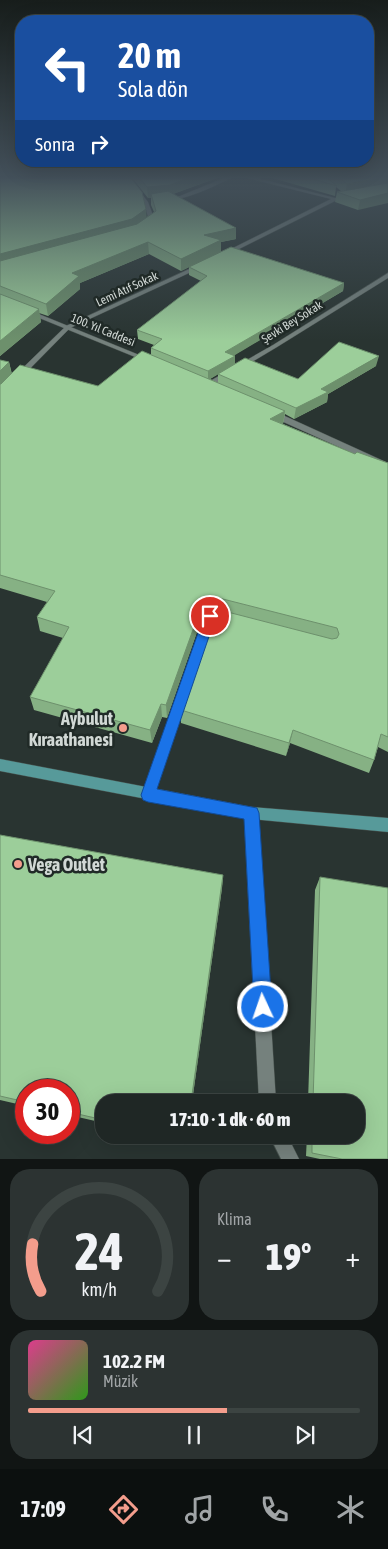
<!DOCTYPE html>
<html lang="tr">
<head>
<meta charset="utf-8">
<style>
  body { margin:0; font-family:"Asap Condensed",sans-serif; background:#2c3332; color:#f1f3f6; height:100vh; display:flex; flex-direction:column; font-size:19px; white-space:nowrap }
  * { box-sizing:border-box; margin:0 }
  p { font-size:16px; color:#a1a5a7 }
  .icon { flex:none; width:28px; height:28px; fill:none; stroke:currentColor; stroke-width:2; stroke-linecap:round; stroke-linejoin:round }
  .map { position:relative; height:1159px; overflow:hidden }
  .details { display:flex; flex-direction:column; gap:10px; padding:10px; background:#111514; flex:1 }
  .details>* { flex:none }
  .guide { position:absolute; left:15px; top:15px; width:359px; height:152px; border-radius:20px; box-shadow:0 5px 20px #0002,0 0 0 1px #3c4442; background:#1a4fa0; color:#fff; overflow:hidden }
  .speed { position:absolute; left:15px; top:1079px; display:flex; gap:10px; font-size:25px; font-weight:700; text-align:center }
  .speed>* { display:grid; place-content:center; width:65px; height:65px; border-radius:50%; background:#1f2725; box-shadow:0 5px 20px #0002,0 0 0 1px #3c4442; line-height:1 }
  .speed .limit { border:8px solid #d22; background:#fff; color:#111 }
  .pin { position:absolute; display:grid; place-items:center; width:42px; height:42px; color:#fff; margin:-21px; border:2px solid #fff; border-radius:50%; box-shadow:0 1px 5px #0007 }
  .me { position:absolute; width:55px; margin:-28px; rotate:357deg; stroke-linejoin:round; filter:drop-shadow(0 0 4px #0008) }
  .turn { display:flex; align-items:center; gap:18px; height:105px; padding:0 20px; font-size:22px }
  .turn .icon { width:65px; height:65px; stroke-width:2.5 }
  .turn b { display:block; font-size:35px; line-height:42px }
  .then { display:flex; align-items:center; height:48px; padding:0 20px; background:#0003; gap:10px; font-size:19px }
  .big { font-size:38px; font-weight:800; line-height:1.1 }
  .details .card { flex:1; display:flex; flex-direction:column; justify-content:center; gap:8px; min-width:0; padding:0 18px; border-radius:20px; background:#2c3332 }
  .details .dial { align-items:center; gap:0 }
  .dial svg { height:130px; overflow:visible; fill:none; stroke:#3c4442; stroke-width:7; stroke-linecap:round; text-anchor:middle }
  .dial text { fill:#f1f3f6; stroke:none }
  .song { display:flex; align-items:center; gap:15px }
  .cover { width:60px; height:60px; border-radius:8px; background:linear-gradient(135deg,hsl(330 70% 55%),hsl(110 70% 35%)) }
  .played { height:5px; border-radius:2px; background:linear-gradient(90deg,#f49d8c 60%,#3c4442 60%) }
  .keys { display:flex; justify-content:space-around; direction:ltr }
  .heat { display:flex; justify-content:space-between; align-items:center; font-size:28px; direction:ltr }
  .details .tiles { flex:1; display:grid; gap:10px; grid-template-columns:1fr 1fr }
  .card:last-child { grid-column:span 2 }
  .trip { position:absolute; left:95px; top:1094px; width:270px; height:50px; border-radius:20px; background:#1f2725; box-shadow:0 5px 20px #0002,0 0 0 1px #3c4442; font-weight:800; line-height:50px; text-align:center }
  .menu { display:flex; height:80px; justify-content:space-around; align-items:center; background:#0c100f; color:#a1a5a7 }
  .menu .icon { width:35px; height:35px }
  .menu .active { color:#f49d8c }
  .menu b { font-size:22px; color:#f1f3f6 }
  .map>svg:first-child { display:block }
</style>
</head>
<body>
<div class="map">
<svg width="388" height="1159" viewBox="0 0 388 1159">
  <rect width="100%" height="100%" fill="#293431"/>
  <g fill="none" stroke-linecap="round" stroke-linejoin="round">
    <defs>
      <g id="minor">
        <polygon points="124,178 129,178 148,202 155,221 148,226 143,225 149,221 144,202"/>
        <path d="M224,178H231C217,185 178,204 165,199L180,196Z"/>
        <polygon points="247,178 257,178 335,198 347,195 349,196 337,200 227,255 223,255 223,253 331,199"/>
        <polygon points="200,264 202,265 202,267 70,328 3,396 0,396 0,390 66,326"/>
        <polygon points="388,273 388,278 277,347 210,387 207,387 203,385 273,345"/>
        <polygon points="210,612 230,617 231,620 230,623 226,624 214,621 154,795 153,799 148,801 143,799 142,795 205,616 206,613"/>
        <polygon points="251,807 256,809 258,813 276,1102 259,1102 244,813 246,809"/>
        <polygon points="269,1135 287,1135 299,1159 281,1159"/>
      </g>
      <g id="tertiary">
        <polygon points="29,310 149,359 151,360 145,361 27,313 26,312"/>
        <polygon points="270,412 276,412 388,463 388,469 270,416"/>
      </g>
      <polygon id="secondary" points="0,759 251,807 388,818 388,832 251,819 0,771"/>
    </defs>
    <use href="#minor" stroke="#47514d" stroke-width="1"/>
    <use href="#tertiary" stroke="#47514d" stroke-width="1"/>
    <use href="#secondary" stroke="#47514d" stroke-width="1"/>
    <use href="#minor" fill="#75817d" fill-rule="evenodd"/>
    <use href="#tertiary" fill="#75817d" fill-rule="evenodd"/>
    <use href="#secondary" fill="#579a9a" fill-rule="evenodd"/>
  </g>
  <g fill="#86b184" fill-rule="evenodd">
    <path d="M0,178L147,217L154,212L151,205V198H148L132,178H217L173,194L236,239L221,242V252L344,283L343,291L234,355L235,364L298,379L376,366L328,394L327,402L294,419L285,414L283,424L355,454L388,463V752L378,747L374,760L369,773L290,743L286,756L181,723V710L215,611L210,610L204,612L167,718L162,717L152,743L34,710L30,697L63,638L40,631L37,617L47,602L0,588V360L9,362L12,374L98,386L151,354V348L154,345L138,339L137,330L201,281L189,275V267L181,271L149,254L80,283V289L48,316L39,313L41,322L0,356ZM218,374V383L210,379Z"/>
    <polygon points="272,178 388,178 358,210 335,202 337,192 341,191 336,187 335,196"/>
    <polygon points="0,835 223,875 222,888 192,1102 104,1102 104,1123 69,1115 69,1090 26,1090 26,1106 0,1100"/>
    <polygon points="320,877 388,1159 320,1159 306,1156 307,1135 356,1135 356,1102 308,1102 315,890"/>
    <polygon points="156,1135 187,1135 186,1142"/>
  </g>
  <g fill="#6d906c">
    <polygon points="188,178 217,178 170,195 151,194 151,198 148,198 147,187"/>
    <polygon points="382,178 388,178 388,188 345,194 347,184"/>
    <polygon points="388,193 388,203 358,210 360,200"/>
    <polygon points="146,209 147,220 132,230 0,266 0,254"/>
    <polygon points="236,228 236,239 221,242 221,252 181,271 181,259 204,235"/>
    <polygon points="148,242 149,254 80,283 80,289 48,316 46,304 72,273"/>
    <polygon points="344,283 343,291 225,361 225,352"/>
    <polygon points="39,309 41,322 0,356 0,341"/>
    <polygon points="235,356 235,365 208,380 208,371"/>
    <polygon points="379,356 376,366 328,394 327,402 294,419 296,408 321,389"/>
    <polygon points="9,362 12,376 0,387 0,371"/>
    <polygon points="285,411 283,424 270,419"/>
    <polygon points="211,596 210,610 204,612 167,718 166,705 204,599"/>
    <polygon points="161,704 162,717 152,743 150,730"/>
    <polygon points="293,730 290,743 286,756 289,743"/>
    <polygon points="223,875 222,888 192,1102 191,1102"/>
  </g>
  <g fill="#9cce9a" stroke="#6d906c">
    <polygon points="0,178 131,178 142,192 146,209 132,219 0,254"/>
    <polygon points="140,178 188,178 170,185 147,187"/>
    <polygon points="310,178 327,178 337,186"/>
    <polygon points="340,178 382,178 347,184"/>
    <polygon points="388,183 388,193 360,200 337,192"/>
    <polygon points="168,191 236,228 204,235 221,240 181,259 148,242 72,273 79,276 46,304 0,286 0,261 137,224 156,211 151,194"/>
    <polygon points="231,247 344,283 225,352 235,356 208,371 151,348 162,339 137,330 207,276 189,267"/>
    <polygon points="0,294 39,309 0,341"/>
    <polygon points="339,342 379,356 321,389 328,392 296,408 218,374 245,358 298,379"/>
    <polygon points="142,351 285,411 270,419 355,454 357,452 388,463 388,737 381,734 374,760 293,730 289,743 181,710 216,609 332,639 337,638 339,634 337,628 211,596 204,599 166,705 161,704 150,730 30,697 69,627 37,617 55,591 0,575 0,384 1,384 20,365 98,386"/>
    <polygon points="0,360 9,362 0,371"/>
    <polygon points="0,835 223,875 191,1102 104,1102 104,1120 69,1112 69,1090 26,1090 26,1102 0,1096"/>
    <polygon points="320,877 388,888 388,1159 342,1159 312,1153 312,1135 356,1135 356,1102 313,1102"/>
    <polygon points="172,1135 186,1135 186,1138"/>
  </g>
  <linearGradient id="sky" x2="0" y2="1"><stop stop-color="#171d1b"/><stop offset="0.52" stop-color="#43505a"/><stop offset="1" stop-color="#43505a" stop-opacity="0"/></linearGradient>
  <rect width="388" height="341" fill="url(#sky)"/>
  <polygon fill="#1a73e8" stroke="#114b97" points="210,611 216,616 157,789 257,808 259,813 272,1007 269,1014 263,1016 256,1014 254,1007 244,819 148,802 143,800 141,795 204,616"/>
  <g fill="#f49d8c" stroke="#202a27" stroke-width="2">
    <circle cx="123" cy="728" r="5"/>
    <circle cx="18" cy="864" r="5"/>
  </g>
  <g text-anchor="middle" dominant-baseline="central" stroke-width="5" stroke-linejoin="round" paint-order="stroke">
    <g font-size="12" fill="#d1d8d5" stroke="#202a27">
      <text transform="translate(127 289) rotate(-25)">Lemi Atıf Sokak</text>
      <text transform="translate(292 322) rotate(-32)">Şevki Bey Sokak</text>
      <text transform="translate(103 330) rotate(22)">100. Yıl Caddesi</text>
    </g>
    <g font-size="18" font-weight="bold" fill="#d1d8d5" stroke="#202a27" text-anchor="end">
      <text x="113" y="718">Aybulut<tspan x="113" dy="21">Kıraathanesi</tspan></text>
      <text x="28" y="864" text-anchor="start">Vega Outlet</text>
    </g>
  </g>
</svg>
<div class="speed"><div class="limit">30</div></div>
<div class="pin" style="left:210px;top:616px;background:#d93025"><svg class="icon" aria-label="arrive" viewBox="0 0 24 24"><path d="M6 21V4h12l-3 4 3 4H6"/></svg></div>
<svg class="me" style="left:263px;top:1007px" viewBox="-20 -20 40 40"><circle r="17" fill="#1a73e8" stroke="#fff" stroke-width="3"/><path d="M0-11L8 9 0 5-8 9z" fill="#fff"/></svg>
<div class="trip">17:10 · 1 dk · 60 m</div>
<div class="guide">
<div class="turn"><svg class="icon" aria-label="left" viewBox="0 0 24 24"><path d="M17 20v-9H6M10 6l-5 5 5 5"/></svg><div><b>20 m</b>Sola dön</div></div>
<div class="then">Sonra<svg class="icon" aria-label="right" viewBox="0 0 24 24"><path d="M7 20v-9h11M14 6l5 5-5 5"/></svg></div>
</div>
</div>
<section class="details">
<div class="tiles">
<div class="card dial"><svg viewBox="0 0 100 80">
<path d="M14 69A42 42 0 1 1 86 69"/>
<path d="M14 69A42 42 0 0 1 9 40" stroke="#f49d8c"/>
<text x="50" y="56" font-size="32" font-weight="700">24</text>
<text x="50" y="72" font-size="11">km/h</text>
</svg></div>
<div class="card"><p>Klima</p>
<div class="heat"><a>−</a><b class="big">19°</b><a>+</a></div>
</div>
<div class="card">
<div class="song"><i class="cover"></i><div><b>102.2 FM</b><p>Müzik</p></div></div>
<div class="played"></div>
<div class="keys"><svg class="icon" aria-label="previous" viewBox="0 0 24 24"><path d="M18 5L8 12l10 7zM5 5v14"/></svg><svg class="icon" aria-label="pause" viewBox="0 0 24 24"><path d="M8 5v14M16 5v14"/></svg><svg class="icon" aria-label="next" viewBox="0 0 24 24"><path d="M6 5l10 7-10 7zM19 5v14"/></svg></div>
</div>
</div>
</section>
<nav class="menu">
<b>17:09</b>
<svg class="icon active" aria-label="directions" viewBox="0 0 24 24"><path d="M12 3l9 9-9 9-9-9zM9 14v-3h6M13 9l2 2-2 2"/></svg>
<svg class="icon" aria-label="music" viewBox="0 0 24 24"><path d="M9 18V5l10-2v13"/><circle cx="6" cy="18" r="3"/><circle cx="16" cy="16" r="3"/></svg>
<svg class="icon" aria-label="phone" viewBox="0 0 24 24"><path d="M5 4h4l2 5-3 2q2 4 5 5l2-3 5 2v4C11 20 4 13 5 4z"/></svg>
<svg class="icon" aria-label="climate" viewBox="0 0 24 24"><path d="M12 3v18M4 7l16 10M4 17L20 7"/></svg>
</nav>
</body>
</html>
